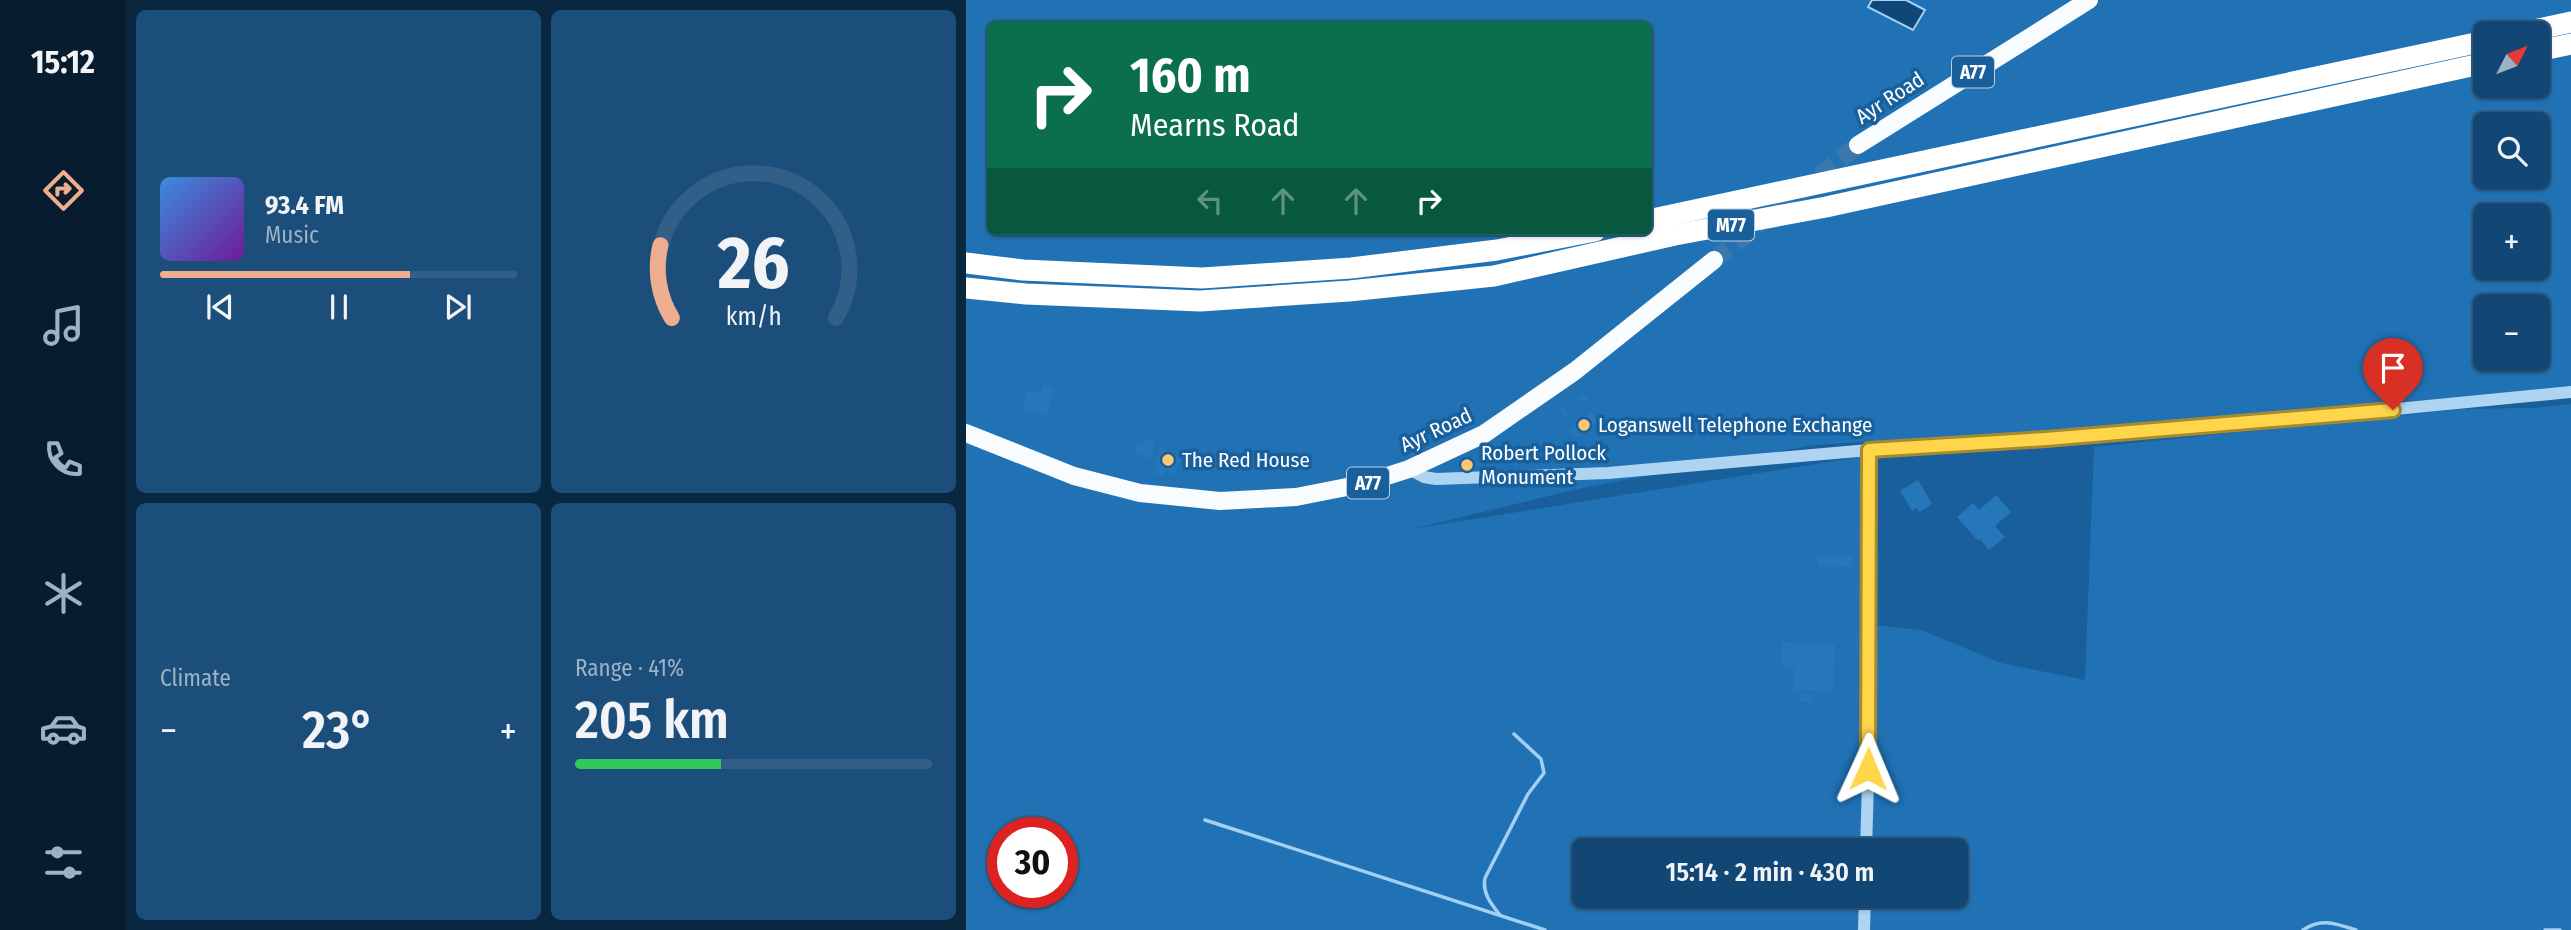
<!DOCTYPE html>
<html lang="en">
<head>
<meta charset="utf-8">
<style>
  body { margin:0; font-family:"Fira Sans Condensed",sans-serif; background:#1b4e7a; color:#f1f3f6; height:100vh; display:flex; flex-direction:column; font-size:26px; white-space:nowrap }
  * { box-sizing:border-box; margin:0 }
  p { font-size:23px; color:#9cb2c5 }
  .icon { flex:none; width:38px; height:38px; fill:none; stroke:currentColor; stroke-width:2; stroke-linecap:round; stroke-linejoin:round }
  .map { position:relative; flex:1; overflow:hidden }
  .drawer { display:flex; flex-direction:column; gap:10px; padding:10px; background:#0a2740; width:840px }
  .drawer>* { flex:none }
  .top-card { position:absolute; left:21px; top:21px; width:665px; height:214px; border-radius:10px; box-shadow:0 2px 5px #0004,0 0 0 2px #315f87; background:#0b6e4f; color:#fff; overflow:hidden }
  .needle { width:46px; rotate:48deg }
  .controls { position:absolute; left:1507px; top:21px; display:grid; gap:14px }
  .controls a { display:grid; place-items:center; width:77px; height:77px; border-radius:10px; background:#124775; box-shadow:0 2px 5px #0004,0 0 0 2px #315f87; font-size:35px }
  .speed { position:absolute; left:21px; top:817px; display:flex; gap:14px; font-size:35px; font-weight:700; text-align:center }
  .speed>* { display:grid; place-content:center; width:91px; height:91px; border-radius:50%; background:#124775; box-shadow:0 2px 5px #0004,0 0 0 2px #315f87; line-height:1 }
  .speed .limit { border:10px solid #d22; background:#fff; color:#111 }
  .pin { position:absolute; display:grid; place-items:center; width:60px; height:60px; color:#fff; margin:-72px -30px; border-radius:50% 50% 50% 0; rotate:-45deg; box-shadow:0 0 7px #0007 }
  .pin .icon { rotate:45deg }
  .me { position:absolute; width:77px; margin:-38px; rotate:1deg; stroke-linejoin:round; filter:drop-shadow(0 0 5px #0008) }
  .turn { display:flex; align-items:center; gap:24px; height:147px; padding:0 28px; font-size:32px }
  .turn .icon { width:91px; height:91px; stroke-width:2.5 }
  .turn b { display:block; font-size:49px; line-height:60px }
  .lanes { display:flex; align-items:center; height:66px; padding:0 28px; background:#0003; justify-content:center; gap:35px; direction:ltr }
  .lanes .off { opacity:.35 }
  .big { font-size:52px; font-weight:600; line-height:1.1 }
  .drawer .card { flex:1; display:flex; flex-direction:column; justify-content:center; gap:10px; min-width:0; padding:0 24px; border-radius:10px; background:#1b4e7a }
  .drawer .dial { align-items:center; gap:0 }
  .dial svg { height:182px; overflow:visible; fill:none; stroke:#315f87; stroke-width:7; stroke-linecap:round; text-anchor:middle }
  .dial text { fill:#f1f3f6; stroke:none }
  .song { display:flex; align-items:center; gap:21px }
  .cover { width:84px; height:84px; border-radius:10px; background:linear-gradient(135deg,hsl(210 70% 55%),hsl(280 70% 35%)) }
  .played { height:7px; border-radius:4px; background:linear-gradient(90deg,#eead8d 70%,#315f87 70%) }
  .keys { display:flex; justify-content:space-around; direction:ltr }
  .heat { display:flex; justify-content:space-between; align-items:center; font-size:38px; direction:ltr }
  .charge { height:10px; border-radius:5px; background:linear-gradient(90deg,#34c759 41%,#315f87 0) }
  .drawer .tiles { flex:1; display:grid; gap:10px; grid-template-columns:repeat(2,1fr) }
  .trip { position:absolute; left:606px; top:838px; width:396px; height:70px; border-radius:10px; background:#124775; box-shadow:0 2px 5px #0004,0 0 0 2px #315f87; font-weight:600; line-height:70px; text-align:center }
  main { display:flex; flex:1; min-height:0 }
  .tabs { display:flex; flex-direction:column; width:126px; justify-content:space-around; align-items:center; background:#071c2f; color:#9cb2c5 }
  .tabs .icon { width:49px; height:49px }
  .tabs .selected { color:#eead8d }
  .tabs b { font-size:32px; color:#f1f3f6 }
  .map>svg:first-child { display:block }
</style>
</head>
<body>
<main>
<nav class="tabs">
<b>15:12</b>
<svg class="icon selected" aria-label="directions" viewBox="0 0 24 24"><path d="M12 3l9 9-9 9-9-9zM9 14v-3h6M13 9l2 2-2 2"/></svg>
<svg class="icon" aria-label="music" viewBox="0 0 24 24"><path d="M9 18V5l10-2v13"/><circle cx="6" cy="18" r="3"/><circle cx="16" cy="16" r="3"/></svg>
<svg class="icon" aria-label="phone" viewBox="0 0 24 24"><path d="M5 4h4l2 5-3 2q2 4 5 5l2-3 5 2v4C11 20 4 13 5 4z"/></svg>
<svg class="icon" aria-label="climate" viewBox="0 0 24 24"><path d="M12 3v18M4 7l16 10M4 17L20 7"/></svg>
<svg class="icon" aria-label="car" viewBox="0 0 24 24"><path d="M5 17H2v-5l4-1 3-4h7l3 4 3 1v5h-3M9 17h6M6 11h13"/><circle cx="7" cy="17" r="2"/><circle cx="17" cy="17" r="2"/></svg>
<svg class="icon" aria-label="filters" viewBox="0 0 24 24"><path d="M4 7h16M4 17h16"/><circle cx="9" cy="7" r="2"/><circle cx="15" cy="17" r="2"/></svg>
</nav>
<section class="drawer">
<div class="tiles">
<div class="card">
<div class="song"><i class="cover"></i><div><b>93.4 FM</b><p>Music</p></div></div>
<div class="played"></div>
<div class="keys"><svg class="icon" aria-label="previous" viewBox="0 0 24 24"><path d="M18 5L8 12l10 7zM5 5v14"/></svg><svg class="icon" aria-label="pause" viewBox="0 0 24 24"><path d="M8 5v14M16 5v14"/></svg><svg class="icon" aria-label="next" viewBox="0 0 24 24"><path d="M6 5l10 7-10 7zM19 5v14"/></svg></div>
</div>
<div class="card dial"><svg viewBox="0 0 100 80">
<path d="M14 69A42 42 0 1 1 86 69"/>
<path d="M14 69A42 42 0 0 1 9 37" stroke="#eead8d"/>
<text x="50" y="56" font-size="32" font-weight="700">26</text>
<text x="50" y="72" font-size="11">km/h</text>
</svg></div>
<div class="card"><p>Climate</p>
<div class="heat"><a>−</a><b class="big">23°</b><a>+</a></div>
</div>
<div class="card"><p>Range · 41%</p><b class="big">205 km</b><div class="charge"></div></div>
</div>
</section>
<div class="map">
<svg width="1605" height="930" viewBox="0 0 1605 930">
  <rect width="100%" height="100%" fill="#185f9c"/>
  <path fill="#2072b5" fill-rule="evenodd" d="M0,0H1605V386L1344,411L1099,430L849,445L616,488L446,529L906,455L908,625L955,630L1035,663L1119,680L1128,447L1496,409L1567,408L1605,404V930H0ZM24,24H682V231H24ZM1519,33H1572V86H1519ZM1519,124H1572V177H1519ZM1519,215H1572V268H1519ZM1519,306H1572V359H1519ZM37,833H96V892H37ZM618,850H989V896H618Z"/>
  <polygon fill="#104779" stroke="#a1d0f4" stroke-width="2" points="906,0 940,0 959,10 947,30 902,7"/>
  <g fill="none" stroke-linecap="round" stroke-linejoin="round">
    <g stroke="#a1d0f4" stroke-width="3.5">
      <polyline points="239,820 579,930"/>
      <path d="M534,915C525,904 516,893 519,878L562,794L578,773L575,759L548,734"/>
      <path d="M1337,930C1355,917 1371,924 1390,930"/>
      <polyline points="1579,930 1594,930"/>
    </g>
  </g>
  <g fill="#2677ba">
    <polygon points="77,385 87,387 81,416 57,410 61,391 75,394"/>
    <polygon points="616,393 623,400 618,404 612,397"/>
    <polygon points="598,407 604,415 599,419 593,411"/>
    <polygon points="625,412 632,422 610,439 603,429"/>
    <polygon points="180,438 189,441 184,459 169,452 171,442 178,444"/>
    <polygon points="194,448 203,450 203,454 215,457 209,475 203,474 200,466 199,474 195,476 188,472"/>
    <polygon points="952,480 966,504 953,512 951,508 946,511 934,491"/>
    <polygon points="1030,495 1045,512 1029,526 1039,537 1023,550 1014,539 1012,541 991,517 1007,503 1013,510"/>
    <polygon points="886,555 886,566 852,567 850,556"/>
    <polygon points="816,642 869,644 867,692 827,691 828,668 815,667"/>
    <polygon points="835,694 847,694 847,703 834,702"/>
  </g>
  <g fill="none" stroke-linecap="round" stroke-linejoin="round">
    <polyline stroke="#3b77ab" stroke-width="18" stroke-dasharray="18 9" stroke-linecap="butt" points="748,260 892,145"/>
    <g stroke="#aed4f2" stroke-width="12">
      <polyline points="443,469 458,477 470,479 642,473 903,450 1318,420 1605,392"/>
      <polyline points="900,850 904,714 903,450"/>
      <polyline points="898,930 899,896"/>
    </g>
    <g stroke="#f9fcff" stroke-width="18">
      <polyline points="892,145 1123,0"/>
      <polyline points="0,433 108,476 174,493 254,501 330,497 396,484 443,469 518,434 609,371 748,260"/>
    </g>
    <g stroke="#fff" stroke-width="21">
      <polyline points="1554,33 1605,22"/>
      <polyline points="1572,51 1605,44"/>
      <polyline points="682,220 1519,41"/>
      <polyline points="0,263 57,270 236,278 385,268 531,250 629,231"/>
      <polyline points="0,288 60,294 234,301 383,291 528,276 709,235 860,207 1519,63"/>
    </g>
  </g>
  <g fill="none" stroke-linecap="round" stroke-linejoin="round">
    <defs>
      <polyline id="route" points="902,769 903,450 1080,439 1427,410"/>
    </defs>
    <use href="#route" stroke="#a68a30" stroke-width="18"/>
    <use href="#route" stroke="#ffd54a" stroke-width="12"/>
  </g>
  <g fill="#ffc76f" stroke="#185f9c" stroke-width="2.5">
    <circle cx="618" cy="425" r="7"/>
    <circle cx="202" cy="460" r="7"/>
    <circle cx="501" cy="465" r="7"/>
  </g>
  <g text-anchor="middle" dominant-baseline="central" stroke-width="7" stroke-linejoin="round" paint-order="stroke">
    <g fill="#185f9c" stroke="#bacfe1" stroke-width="2">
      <rect x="986" y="56.5" width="42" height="31" rx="5"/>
      <rect x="742" y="209.5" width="46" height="31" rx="5"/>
      <rect x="381" y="467.5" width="42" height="31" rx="5"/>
    </g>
    <g font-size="19" font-weight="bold" fill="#fff">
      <text x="1007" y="72">A77</text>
      <text x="765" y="225">M77</text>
      <text x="402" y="483">A77</text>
    </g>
    <g font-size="21" fill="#fff" stroke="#185f9c">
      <text transform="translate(924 98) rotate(-33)">Ayr Road</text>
      <text transform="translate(470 430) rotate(-25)">Ayr Road</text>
    </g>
    <g font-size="21" fill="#fff" stroke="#185f9c" text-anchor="start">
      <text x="632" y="425">Loganswell Telephone Exchange</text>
      <text x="515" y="453">Robert Pollock<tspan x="515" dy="24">Monument</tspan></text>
      <text x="216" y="460">The Red House</text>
    </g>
  </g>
</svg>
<div class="controls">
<a><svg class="needle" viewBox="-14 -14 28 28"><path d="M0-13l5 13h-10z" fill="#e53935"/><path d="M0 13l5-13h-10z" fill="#9cb2c5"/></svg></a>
<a><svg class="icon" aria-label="search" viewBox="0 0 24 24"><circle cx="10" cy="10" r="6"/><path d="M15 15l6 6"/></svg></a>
<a>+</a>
<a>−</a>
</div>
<div class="speed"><div class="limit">30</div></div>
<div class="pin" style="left:1427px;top:410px;background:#d93025"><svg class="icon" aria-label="arrive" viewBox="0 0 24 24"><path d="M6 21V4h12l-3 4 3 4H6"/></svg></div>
<svg class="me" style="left:902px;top:769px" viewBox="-20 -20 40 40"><path d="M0-17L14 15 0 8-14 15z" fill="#ffd54a" stroke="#fff" stroke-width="4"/></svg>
<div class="trip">15:14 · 2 min · 430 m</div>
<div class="top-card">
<div class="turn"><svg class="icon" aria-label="right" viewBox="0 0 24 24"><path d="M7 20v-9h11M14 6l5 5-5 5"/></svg><div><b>160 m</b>Mearns Road</div></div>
<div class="lanes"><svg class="icon off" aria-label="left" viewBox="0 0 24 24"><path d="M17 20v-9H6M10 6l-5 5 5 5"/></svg><svg class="icon off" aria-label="ahead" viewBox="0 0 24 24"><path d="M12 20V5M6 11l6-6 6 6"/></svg><svg class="icon off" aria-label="ahead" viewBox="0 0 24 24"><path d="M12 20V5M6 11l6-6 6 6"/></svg><svg class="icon" aria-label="right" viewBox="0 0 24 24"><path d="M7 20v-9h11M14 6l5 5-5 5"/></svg></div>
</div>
</div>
</main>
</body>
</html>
